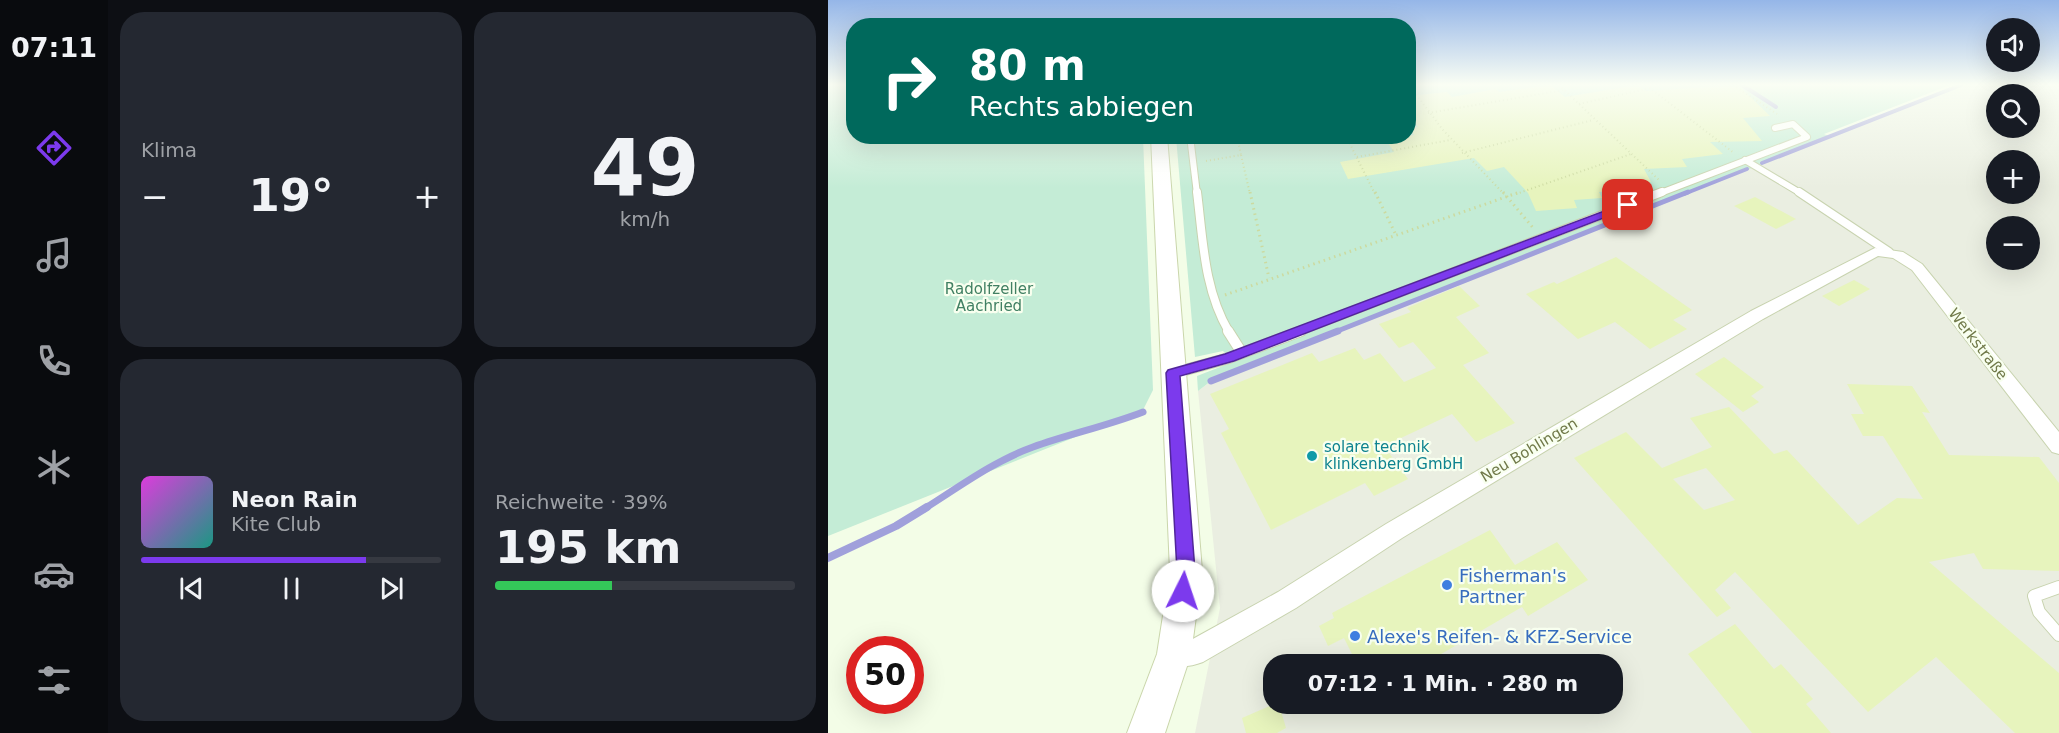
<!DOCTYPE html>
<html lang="de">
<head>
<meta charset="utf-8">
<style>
  body { margin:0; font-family:"DejaVu Sans",sans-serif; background:#242831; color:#f1f3f6; height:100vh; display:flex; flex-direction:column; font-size:22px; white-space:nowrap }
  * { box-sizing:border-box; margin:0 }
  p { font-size:20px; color:#9ea1a6 }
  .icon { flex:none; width:33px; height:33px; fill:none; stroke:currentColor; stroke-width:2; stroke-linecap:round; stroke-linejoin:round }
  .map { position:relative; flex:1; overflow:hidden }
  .drawer { display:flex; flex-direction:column; gap:12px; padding:12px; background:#0d0f14; width:720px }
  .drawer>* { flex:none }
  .top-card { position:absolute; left:18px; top:18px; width:570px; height:126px; border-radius:24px; box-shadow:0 6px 24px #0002; background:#00695c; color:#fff; overflow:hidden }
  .buttons { position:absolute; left:1158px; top:18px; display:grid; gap:12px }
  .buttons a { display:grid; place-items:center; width:54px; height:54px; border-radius:50%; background:#171b24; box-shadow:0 6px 24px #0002; font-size:30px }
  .speed { position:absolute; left:18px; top:636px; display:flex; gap:12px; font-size:30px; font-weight:700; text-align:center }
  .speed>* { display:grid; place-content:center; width:78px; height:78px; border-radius:50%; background:#171b24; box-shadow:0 6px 24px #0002; line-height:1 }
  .speed .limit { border:9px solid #d22; background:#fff; color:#111 }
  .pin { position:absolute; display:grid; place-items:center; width:51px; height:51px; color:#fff; margin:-26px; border-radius:12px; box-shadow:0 3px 9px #0006 }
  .me { position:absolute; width:66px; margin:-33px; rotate:4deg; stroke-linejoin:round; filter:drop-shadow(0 0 4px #0008) }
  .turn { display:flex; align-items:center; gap:21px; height:126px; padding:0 24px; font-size:27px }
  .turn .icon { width:78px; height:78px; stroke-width:2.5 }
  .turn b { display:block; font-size:42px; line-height:51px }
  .big { font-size:45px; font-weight:800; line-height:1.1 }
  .drawer .widget { flex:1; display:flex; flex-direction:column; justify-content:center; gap:9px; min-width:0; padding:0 21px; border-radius:24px; background:#242831 }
  .drawer .dial { align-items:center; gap:0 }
  .dial b { font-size:78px; line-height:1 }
  .song { display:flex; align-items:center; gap:18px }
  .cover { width:72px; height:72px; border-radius:9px; background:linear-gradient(135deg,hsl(300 70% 55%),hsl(170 70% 35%)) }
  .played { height:6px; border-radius:3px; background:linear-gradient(90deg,#7c3aed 75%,#363941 75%) }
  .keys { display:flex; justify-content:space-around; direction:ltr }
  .heat { display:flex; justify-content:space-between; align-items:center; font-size:33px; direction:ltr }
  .charge { height:9px; border-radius:4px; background:linear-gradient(90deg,#34c759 39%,#363941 0) }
  .drawer .tiles { flex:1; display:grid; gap:12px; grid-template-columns:repeat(2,1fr) }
  .trip { position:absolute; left:435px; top:654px; width:360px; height:60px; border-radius:24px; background:#171b24; box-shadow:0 6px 24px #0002; font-weight:800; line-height:60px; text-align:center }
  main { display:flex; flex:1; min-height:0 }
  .dock { display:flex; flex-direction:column; width:108px; justify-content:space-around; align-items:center; background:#090b0e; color:#9ea1a6 }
  .dock .icon { width:42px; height:42px }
  .dock .on { color:#7c3aed }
  .dock b { font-size:27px; color:#f1f3f6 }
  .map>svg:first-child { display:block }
</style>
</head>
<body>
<main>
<nav class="dock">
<b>07:11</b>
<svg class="icon on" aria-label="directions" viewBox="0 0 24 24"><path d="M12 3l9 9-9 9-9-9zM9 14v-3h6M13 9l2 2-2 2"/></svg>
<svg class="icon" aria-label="music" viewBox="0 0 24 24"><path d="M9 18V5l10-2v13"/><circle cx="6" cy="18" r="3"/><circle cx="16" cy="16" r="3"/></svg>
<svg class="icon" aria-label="phone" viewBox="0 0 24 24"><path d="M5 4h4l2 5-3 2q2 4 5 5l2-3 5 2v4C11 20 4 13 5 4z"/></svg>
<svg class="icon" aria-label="climate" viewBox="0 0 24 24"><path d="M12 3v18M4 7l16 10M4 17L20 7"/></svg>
<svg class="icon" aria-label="car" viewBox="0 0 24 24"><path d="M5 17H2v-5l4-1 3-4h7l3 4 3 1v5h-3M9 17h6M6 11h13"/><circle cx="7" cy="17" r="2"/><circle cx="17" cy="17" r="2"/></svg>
<svg class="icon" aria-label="filters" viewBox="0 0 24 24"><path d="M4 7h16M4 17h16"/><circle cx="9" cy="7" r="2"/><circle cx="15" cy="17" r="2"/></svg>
</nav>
<section class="drawer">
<div class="tiles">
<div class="widget"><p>Klima</p>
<div class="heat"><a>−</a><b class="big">19°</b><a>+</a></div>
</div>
<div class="widget dial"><b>49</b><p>km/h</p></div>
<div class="widget">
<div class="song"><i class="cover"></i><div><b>Neon Rain</b><p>Kite Club</p></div></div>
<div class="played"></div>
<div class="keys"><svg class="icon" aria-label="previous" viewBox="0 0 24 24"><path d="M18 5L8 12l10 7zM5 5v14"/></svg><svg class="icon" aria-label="pause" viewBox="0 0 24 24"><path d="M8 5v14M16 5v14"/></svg><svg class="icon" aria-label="next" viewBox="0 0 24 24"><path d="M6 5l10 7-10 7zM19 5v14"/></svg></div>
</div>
<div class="widget"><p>Reichweite · 39%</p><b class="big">195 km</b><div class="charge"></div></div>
</div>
</section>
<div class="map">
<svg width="1231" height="733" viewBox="0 0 1231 733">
  <rect width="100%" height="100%" fill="#f3fde7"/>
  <path fill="#eaeee1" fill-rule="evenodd" d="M1133,85H1223L1231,89V733H367L392,608L370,391L383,381ZM1168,94H1202V128H1168ZM1168,160H1202V194H1168ZM1168,226H1202V260H1168ZM446,664H784V704H446Z"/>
  <g fill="#c4ecd6">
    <polygon points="0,85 25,85 26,136 315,137 325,390 315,410 0,536"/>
    <polygon points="581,85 1122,85 996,134 1003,137 383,381 370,391 369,376 405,362 395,351 367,357 348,137 580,136"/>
  </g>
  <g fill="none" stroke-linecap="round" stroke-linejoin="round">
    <g stroke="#a0a0db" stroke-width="4">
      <polyline points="914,85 948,107"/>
      <polyline points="934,163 1133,85"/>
      <polyline points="856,194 919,169"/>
    </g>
    <polyline stroke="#a0a0db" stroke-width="5" points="507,332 860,192"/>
    <g stroke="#a0a0db" stroke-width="7">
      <polyline points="383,381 510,331"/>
      <path d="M96,509C131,487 166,461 205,447C241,434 279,426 315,412"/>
    </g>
    <polyline stroke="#a0a0db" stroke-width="8" points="0,558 68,526 99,507"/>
  </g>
  <g fill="#e7f4bd" fill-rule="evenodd">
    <polygon points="722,85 737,97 809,85 818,91 910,85 942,116 915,118 934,141 882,142 895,154 854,159 859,167 816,169 823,182 795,182 799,190 771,192 774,198 746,200 749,208 708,211 700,193 676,167 659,171 646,158 520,179 512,162 566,152 558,140 586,135 582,128 590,127 580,112 580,96 619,92 624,97 668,89 671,92"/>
    <polygon points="927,197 968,219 948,229 906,206"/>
    <polygon points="788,257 864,310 845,320 859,329 822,349 787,322 750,339 698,294 726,282 729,284"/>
    <polygon points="1026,280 1042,289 1011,306 994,296"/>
    <polygon points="631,286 652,306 628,317 661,353 635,365 687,423 648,442 624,414 556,446 580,479 546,496 537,483 443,530 393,433 401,429 382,394 484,353 491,362 527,348 536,360 552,353 576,382 608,368 585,342 571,348 551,324 583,312 579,308"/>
    <polygon points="896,357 936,387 923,396 931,402 915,412 867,374"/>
    <path d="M1019,384L1084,386L1102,413L1094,412L1121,455L1211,457L1231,483V571L1155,569L1146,553L1101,562L1231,673V733H1187L1108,657L1040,712L907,572L887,590L903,608L889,617L746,458L798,432L834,468L884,447L862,418L901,407L946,454L959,450L1030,525L1069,498L1095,499L1055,436H1035L1023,414H1036ZM878,468L907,500L876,510L845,479Z"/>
    <polygon points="662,530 687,565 729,542 760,580 700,616 694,607 596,664 529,664 516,638 500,646 491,626 506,618 504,613"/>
    <polygon points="907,624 946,669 953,664 985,699 978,704 1003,733 924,733 860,654"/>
    <polygon points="446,704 451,704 458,728 449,733 418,733 414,718"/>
  </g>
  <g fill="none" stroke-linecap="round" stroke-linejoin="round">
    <defs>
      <g id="lane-far3">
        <polyline points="362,136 369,194"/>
        <polyline points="917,160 974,194"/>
        <polyline points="830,194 979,137 965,124 947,128"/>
      </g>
      <g id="lane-far2">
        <path d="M369,192C375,240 376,290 401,332"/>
        <polyline points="971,192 1061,252"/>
        <polyline points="469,332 834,192"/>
      </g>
      <g id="lane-far1">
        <polyline points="400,331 414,353"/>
        <polyline points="346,373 401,358 473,331"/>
      </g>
      <polyline id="lane" points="1231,587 1206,596 1211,612 1231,635"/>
      <path id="street" d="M1047,248L1075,252L1094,264L1231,432V454L1224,452L1084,270L1065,258L1050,256L935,319L574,538L468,608L375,662C362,667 350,668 337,663L333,654L337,645L346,641L363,640L450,592L558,524L923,311Z"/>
      <polygon id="secondary" points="323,136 339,136 374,571 363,654 337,733 299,733 329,654 342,571"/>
    </defs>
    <use href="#lane-far3" stroke="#c8d3af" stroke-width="8"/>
    <use href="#lane-far2" stroke="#c8d3af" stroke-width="10"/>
    <use href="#lane-far1" stroke="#c8d3af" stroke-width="12"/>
    <use href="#lane" stroke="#c8d3af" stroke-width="14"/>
    <use href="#street" stroke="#c8d3af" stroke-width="2"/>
    <use href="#secondary" stroke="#cad6ab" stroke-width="2"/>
    <g stroke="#ccdaa0" stroke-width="2" stroke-dasharray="1 3" stroke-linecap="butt">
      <polyline points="581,85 615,130 676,194"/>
      <polyline points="731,85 831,180"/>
      <polyline points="818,85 906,153"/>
      <polyline points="905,85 949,114"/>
      <polyline points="751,104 823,88"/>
      <polyline points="600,113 736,90"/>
      <polyline points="518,136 547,194"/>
      <polyline points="634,153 765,120"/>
      <polyline points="413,155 422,194"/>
      <polyline points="529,157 622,140"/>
      <polyline points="378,161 413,155 409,136"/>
      <polyline points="688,194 803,154"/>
    </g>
    <g stroke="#ccdaa0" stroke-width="3" stroke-dasharray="1.5 4" stroke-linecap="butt">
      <polyline points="422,192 441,278"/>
      <polyline points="547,192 568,235"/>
      <polyline points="675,192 706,229"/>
      <polyline points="397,295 692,192"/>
    </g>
    <use href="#lane-far3" stroke="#fff" stroke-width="6"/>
    <use href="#lane-far2" stroke="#fff" stroke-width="8"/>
    <use href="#lane-far1" stroke="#fff" stroke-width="10"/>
    <use href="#lane" stroke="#fff" stroke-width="12"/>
    <use href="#street" fill="#fff" fill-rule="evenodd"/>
    <use href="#secondary" fill="#fff" fill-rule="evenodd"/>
  </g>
  <linearGradient id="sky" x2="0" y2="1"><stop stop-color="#95b6e8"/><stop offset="0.45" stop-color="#fafef4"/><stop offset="1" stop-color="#fafef4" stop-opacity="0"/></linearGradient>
  <rect width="1231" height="188" fill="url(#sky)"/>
  <polygon fill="#7c3aed" stroke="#51269a" stroke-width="1.5" points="800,202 804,203 804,207 406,361 352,376 367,571 361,597 355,600 348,597 346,591 349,571 338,373 340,370 397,354"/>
  <circle fill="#0f9aa8" stroke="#f8ffef" stroke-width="2" cx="484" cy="456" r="6"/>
  <g fill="#3f7fe0" stroke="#f8ffef" stroke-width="2">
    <circle cx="619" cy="585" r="6"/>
    <circle cx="527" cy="636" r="6"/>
  </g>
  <g text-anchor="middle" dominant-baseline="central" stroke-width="4.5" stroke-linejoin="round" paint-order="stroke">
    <g font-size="15" fill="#418063" stroke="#f8ffef">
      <text x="161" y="289">Radolfzeller<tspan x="161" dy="17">Aachried</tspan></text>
    </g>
    <g font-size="15" fill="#707949" stroke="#f8ffef">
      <text transform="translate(1150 344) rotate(52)">Werkstraße</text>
      <text transform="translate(701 450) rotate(-31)">Neu Bohlingen</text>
    </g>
    <g font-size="15" fill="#0d838f" stroke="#f8ffef" text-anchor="start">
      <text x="496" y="447">solare technik<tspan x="496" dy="17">klinkenberg GmbH</tspan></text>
    </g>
    <g font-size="18" fill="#366cbe" stroke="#f8ffef" text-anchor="start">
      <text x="631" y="575">Fisherman's<tspan x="631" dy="21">Partner</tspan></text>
      <text x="539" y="636">Alexe's Reifen- &amp; KFZ-Service</text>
    </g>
  </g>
</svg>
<div class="buttons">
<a><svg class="icon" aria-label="sound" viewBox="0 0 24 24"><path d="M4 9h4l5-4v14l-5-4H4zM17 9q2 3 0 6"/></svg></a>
<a><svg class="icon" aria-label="search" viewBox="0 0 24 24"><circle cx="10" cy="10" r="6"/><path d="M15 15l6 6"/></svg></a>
<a>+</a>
<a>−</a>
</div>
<div class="speed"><div class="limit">50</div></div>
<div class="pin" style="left:800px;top:205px;background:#d93025"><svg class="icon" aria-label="arrive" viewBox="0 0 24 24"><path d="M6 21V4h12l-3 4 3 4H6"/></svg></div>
<svg class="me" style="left:355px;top:591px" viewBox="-20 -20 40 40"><circle r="19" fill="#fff"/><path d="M0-13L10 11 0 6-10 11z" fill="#7c3aed"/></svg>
<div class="trip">07:12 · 1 Min. · 280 m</div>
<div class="top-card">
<div class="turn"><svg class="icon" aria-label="right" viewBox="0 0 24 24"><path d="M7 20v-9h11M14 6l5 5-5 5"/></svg><div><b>80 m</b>Rechts abbiegen</div></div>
</div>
</div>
</main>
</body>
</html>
